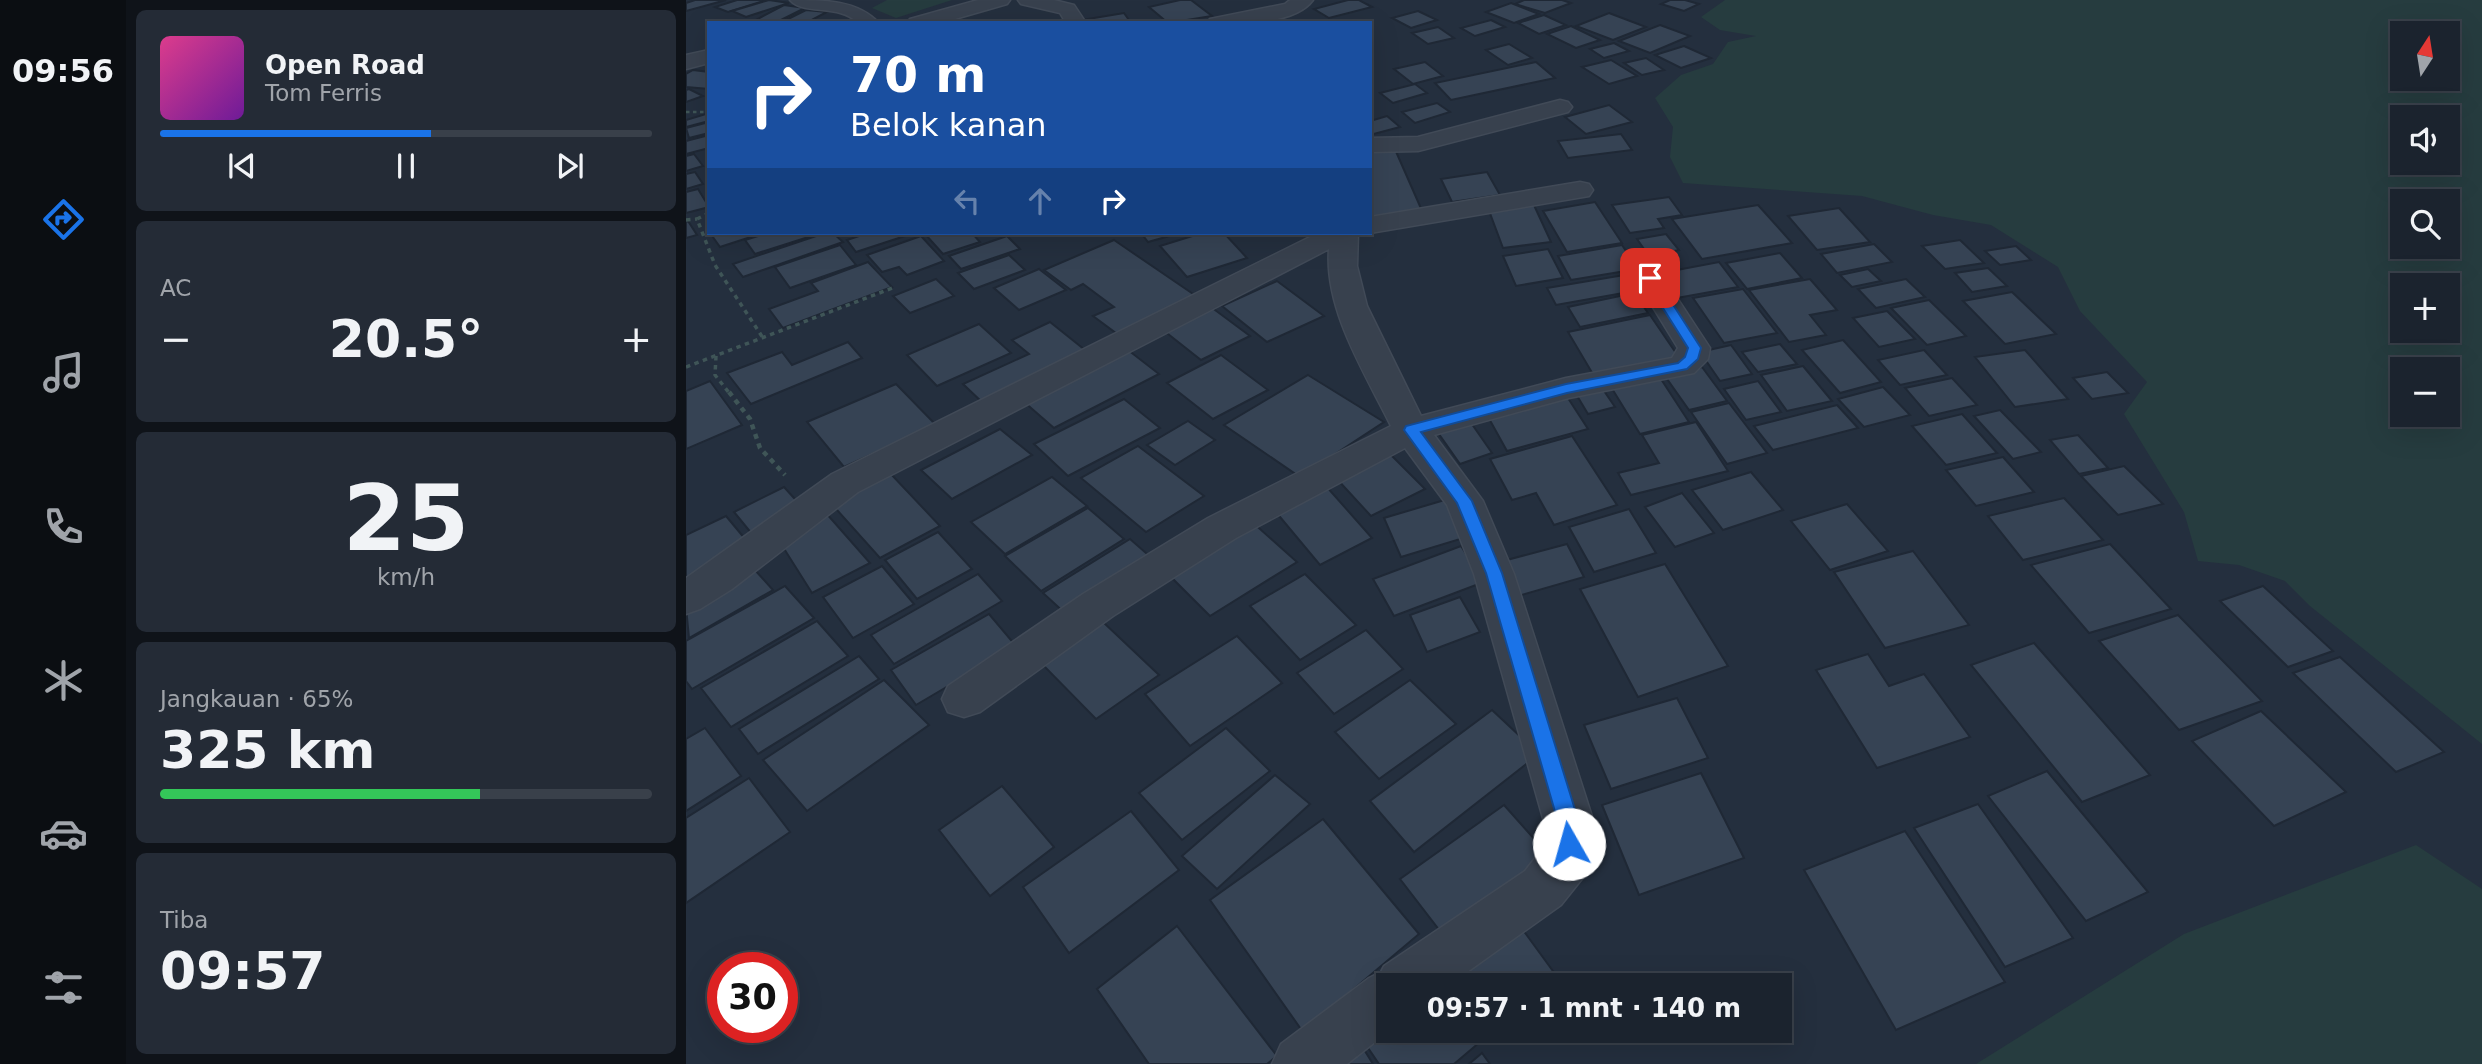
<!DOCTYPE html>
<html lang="id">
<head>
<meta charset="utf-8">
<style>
  body { margin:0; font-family:"DejaVu Sans",sans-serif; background:#242b36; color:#f1f3f6; height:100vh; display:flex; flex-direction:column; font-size:26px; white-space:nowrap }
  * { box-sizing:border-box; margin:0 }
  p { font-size:23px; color:#a0a4aa }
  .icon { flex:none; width:38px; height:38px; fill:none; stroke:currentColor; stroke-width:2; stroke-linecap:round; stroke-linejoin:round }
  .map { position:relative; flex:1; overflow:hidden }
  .panel { display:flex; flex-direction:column; gap:10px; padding:10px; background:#0f1319; width:560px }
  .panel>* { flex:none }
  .top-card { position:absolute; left:21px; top:21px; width:665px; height:214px; border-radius:0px; box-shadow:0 7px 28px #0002,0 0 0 2px #39404a; background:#1a4fa0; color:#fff; overflow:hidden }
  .needle { width:46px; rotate:12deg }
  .tools { position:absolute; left:1704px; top:21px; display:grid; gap:14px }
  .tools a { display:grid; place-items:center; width:70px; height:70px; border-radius:0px; background:#1b232e; box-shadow:0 7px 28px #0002,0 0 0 2px #39404a; font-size:35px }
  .speed { position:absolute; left:21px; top:952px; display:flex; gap:14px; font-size:35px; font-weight:700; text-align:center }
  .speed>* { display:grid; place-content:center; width:91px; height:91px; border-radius:50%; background:#1b232e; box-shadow:0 7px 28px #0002,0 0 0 2px #39404a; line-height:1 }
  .speed .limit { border:10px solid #d22; background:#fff; color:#111 }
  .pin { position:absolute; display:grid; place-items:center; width:60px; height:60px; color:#fff; margin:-30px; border-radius:14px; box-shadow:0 4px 10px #0006 }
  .me { position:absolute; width:77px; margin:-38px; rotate:353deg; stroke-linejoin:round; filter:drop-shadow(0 0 5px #0008) }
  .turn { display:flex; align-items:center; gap:24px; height:147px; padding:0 28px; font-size:32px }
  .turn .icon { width:91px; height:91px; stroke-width:2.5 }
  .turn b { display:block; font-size:49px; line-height:60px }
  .lanes { display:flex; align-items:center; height:66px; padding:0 28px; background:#0003; justify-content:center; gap:35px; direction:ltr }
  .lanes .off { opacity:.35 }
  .big { font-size:52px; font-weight:600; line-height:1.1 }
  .panel .tile { flex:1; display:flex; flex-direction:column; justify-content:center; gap:10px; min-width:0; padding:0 24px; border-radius:10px; background:#242b36 }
  .panel .dial { align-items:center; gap:0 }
  .dial b { font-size:91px; line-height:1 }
  .song { display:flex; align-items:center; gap:21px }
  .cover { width:84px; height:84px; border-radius:10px; background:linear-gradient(135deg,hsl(330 70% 55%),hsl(280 70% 35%)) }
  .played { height:7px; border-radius:4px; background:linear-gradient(90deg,#1a73e8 55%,#39404a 55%) }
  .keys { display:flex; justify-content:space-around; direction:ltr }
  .heat { display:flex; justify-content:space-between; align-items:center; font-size:38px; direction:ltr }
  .charge { height:10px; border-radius:5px; background:linear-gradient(90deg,#34c759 65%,#39404a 0) }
  .trip { position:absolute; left:690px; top:973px; width:416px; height:70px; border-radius:0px; background:#1b232e; box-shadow:0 7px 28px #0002,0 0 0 2px #39404a; font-weight:600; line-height:70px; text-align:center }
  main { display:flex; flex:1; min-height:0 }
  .menu { display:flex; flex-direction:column; width:126px; justify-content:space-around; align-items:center; background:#0b0e12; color:#a0a4aa }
  .menu .icon { width:49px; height:49px }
  .menu .current { color:#1a73e8 }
  .menu b { font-size:32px; color:#f1f3f6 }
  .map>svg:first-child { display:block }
</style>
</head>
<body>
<main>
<nav class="menu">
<b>09:56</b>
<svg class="icon current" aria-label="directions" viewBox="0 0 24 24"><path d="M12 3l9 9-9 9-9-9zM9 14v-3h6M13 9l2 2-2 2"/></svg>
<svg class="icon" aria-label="music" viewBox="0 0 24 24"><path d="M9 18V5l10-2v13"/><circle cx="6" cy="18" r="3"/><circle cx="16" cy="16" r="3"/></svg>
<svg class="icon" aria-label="phone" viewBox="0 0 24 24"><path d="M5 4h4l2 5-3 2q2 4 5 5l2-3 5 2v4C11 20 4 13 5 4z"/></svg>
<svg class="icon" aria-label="climate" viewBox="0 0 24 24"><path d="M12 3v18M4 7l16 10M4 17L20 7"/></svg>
<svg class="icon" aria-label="car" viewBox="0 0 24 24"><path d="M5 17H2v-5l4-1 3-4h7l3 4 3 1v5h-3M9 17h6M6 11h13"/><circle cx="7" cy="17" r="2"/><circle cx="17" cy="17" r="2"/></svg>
<svg class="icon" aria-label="filters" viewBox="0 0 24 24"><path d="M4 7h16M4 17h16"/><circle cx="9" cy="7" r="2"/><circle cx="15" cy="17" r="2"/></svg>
</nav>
<section class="panel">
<div class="tile">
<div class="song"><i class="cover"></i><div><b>Open Road</b><p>Tom Ferris</p></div></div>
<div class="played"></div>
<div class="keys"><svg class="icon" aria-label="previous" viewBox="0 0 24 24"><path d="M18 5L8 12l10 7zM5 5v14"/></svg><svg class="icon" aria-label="pause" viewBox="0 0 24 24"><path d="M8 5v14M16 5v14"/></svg><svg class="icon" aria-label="next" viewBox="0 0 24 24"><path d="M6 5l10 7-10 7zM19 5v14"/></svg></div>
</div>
<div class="tile"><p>AC</p>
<div class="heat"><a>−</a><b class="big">20.5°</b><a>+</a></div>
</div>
<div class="tile dial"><b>25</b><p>km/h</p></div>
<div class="tile"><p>Jangkauan · 65%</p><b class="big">325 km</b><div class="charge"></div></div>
<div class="tile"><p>Tiba</p><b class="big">09:57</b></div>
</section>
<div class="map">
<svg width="1796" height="1064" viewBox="0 0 1796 1064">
  <rect width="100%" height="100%" fill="#242f3e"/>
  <g fill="#263c3f" fill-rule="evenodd">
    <polygon points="201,0 266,0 210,18 186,8"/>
    <path d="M1039,0H1796V744L1624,606L1599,581L1553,565L1512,561L1498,512L1438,414L1461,382L1394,311L1372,267L1305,225L1247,215L1176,196L997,183L984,157L987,127L969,98L995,75L1027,64L1042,42L1070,36L1034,30L1015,17ZM1717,33H1762V79H1717ZM1717,117H1762V163H1717ZM1717,201H1762V247H1717ZM1717,285H1762V331H1717ZM1762,369V415H1717V369Z"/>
    <polygon points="1730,845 1796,889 1796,1064 1290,1064 1498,934"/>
  </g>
  <g fill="#364354" stroke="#1f2835" stroke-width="2">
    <polygon points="9,0 40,0 0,11 0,3"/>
    <polygon points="51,0 81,0 42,12 29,7"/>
    <polygon points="83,0 103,3 60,17 46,11"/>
    <polygon points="494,0 505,0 526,16 482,23 463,7"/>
    <polygon points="662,0 673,0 686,7 643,18 628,9"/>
    <polygon points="838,0 876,0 885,3 859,13 829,4"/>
    <polygon points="984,0 999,0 1013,4 998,11 975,4"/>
    <polygon points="825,3 853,14 828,23 800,12"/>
    <polygon points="98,5 119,8 89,23 66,22"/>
    <polygon points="120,10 141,12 120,23 94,23"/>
    <polygon points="732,11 751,20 725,28 706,18"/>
    <polygon points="438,13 445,23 396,20"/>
    <polygon points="923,13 960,27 927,40 890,26"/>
    <polygon points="858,15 880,25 853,34 832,23"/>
    <polygon points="805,20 819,27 789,36 775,28"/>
    <polygon points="974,25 1004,36 964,53 933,41"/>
    <polygon points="885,26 914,40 890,48 861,34"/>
    <polygon points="752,27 768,38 742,44 726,33"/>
    <polygon points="928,43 943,51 918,58 904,49"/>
    <polygon points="823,44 846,58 822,65 800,50"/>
    <polygon points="998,46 1025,58 995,68 969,55"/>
    <polygon points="960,58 978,70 956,75 938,63"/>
    <polygon points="925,60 951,76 923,84 896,67"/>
    <polygon points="739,62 757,76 727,84 708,69"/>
    <polygon points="850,62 869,78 765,100 749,83"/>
    <polygon points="7,70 23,72 23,89 0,87 0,74"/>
    <polygon points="729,84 741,93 707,103 694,93"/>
    <polygon points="3,89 17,96 0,102 0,90"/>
    <polygon points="751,103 764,112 729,123 716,112"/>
    <polygon points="923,105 946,122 900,134 879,117"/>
    <polygon points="23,113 23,121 0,127 0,120"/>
    <polygon points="701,116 714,127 684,135 684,121"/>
    <polygon points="23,122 23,133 3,138 0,128"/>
    <polygon points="935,134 946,150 882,158 872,141"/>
    <polygon points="23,135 23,148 0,154 0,141"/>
    <polygon points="708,147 737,213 684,222 684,150"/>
    <polygon points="8,154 17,166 0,171 0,156"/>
    <polygon points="9,172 17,184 0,189 0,174"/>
    <polygon points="801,172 814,195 766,202 755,179"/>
    <polygon points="12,189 23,207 0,213 0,192"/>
    <polygon points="983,197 996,215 972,219 978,228 944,233 926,205"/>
    <polygon points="909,202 936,243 881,252 857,211"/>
    <polygon points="847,203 865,242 817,248 802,208"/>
    <polygon points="1072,205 1106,243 1016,259 986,219"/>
    <polygon points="1153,208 1184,242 1131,250 1102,216"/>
    <polygon points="2,221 11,235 0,238 0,222"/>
    <polygon points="24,233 77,233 34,247"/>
    <polygon points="82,233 135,233 69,254 59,240"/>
    <polygon points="139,233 147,233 157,242 57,277 47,264"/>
    <polygon points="182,233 216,233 219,236 170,252 161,240"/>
    <polygon points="244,233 286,233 294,242 257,254 239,234"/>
    <polygon points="455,233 494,233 462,242"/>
    <polygon points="516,233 538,233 561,258 501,277 474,246"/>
    <polygon points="980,234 993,250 963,256 951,239"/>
    <polygon points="235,236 258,261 221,275 213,267 196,272 181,255"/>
    <polygon points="321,236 334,249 275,269 263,256"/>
    <polygon points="428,240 513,298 434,336 407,316 428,307 397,284 385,290 358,270"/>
    <polygon points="1274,240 1298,263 1259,269 1236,246"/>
    <polygon points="1188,244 1206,262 1151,273 1135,254"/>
    <polygon points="154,245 170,265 104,288 89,267"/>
    <polygon points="936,245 952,269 885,280 872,256"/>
    <polygon points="1330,246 1345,260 1314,265 1299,251"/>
    <polygon points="862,249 877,278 830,286 817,256"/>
    <polygon points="1094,253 1116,278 1061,289 1040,263"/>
    <polygon points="323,255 339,270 288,289 272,273"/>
    <polygon points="182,262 206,287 97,328 83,309 132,291 125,283"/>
    <polygon points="1033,262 1052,287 991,298 975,273"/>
    <polygon points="1302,268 1321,286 1286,292 1269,273"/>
    <polygon points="353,269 380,290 333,310 308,288"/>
    <polygon points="1182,269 1195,281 1166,287 1154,275"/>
    <polygon points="950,273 960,289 870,305 861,288"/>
    <polygon points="250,279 268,296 224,313 207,296"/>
    <polygon points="1124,279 1151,310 1124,315 1140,335 1103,342 1063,290"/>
    <polygon points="1220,279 1239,297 1190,308 1172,289"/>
    <polygon points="591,281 638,316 581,342 536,306"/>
    <polygon points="1057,289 1091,333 1038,343 1007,298"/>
    <polygon points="1326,292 1370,334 1319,344 1277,301"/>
    <polygon points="948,293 962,313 894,327 882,307"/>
    <polygon points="1243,300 1280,336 1241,345 1205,308"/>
    <polygon points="525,307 564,336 515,360 477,330"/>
    <polygon points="1201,311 1229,339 1193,347 1167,318"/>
    <polygon points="964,315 994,359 908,376 882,332"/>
    <polygon points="364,322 404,354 298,404 277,384 343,354 326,340"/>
    <polygon points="293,324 325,353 251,386 221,355"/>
    <polygon points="1157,340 1195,382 1154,393 1116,350"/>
    <polygon points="162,342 176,358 65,404 41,373 96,352 106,365"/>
    <polygon points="1094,344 1111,364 1072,372 1056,352"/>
    <polygon points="1045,345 1066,374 1034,381 1014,352"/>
    <polygon points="442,350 473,374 368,428 337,401"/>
    <polygon points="1238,350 1261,375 1214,385 1192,360"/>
    <polygon points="1339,350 1382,399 1329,407 1289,357"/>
    <polygon points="535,355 582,390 527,419 481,383"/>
    <polygon points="1117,366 1146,401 1101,411 1075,375"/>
    <polygon points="1016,367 1041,401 1003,410 979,376"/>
    <polygon points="1421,372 1442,393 1406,399 1387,378"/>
    <polygon points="622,375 698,422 614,477 538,425"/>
    <polygon points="973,376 1003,422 954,434 925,387"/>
    <polygon points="1266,378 1291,405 1243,416 1219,388"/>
    <polygon points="24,381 56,425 0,449 0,391"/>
    <polygon points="1072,381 1095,412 1060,420 1038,389"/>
    <polygon points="210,384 250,425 158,467 121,422"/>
    <polygon points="1197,387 1224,415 1178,427 1152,399"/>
    <polygon points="916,388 929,407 902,414 890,394"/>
    <polygon points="880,395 902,429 821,451 801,415"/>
    <polygon points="438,399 474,428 382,476 348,444"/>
    <polygon points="1043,403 1081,453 1041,464 1005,412"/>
    <polygon points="1151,405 1172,428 1087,450 1068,426"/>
    <polygon points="1314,410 1355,452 1327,459 1288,416"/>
    <polygon points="1276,414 1311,453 1260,465 1226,426"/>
    <polygon points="781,417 806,453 774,464 748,427"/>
    <polygon points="502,421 529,440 489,465 461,445"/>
    <polygon points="1010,422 1042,471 945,495 932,473 973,463 956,435"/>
    <polygon points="314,429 346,455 266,499 235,470"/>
    <polygon points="1392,435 1422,468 1393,474 1364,440"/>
    <polygon points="886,436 931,505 868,525 850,493 826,500 804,459"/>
    <polygon points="452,446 518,496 460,532 395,478"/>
    <polygon points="703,453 739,489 685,516 650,478"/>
    <polygon points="1317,457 1348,492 1290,506 1260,470"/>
    <polygon points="1438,466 1477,504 1432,515 1395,476"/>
    <polygon points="203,472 254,526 194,558 143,501"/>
    <polygon points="1065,472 1097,510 1037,530 1006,490"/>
    <polygon points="366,477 401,506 319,554 285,522"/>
    <polygon points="640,486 686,538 634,565 589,511"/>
    <polygon points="98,487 117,508 66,534 48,512"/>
    <polygon points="996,493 1028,533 989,547 959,507"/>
    <polygon points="1378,498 1417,540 1337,560 1302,516"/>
    <polygon points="762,499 781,537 715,557 698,518"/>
    <polygon points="1161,504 1202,551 1144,570 1105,521"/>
    <polygon points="402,508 438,539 355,591 319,556"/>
    <polygon points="943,509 970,553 908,572 883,527"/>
    <polygon points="140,513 184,563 126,593 90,536"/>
    <polygon points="40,516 65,546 0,580 0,535"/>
    <polygon points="565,521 611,562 524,616 479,571"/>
    <polygon points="252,532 286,569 231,599 199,560"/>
    <polygon points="444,539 468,560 381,615 357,593"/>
    <polygon points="881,544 898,577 832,596 817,561"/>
    <polygon points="1424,544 1485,609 1403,633 1345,565"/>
    <polygon points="775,546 798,582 708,616 687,579"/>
    <polygon points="1227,551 1283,625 1199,648 1148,572"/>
    <polygon points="979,564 1042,666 952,697 894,589"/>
    <polygon points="196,566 228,604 167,638 137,597"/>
    <polygon points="68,569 87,590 3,638 0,607"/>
    <polygon points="292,574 316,601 208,664 185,635"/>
    <polygon points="619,574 670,625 614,660 564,606"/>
    <polygon points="99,586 128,618 6,689 0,681 0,641"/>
    <polygon points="1577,586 1647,651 1602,667 1534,601"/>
    <polygon points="774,597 794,632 741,652 724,615"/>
    <polygon points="303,614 330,646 230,705 205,670"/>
    <polygon points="1492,615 1576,701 1493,730 1413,641"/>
    <polygon points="131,621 162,656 45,727 15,688"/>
    <polygon points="417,622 473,675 410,719 355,663"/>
    <polygon points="680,630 717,669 648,714 611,673"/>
    <polygon points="551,636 596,683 504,746 459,694"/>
    <polygon points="1348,643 1464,775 1396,802 1285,665"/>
    <polygon points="1182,654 1203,686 1238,674 1284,737 1191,768 1130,670"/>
    <polygon points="173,656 193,679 72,754 53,729"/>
    <polygon points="1654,657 1758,752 1710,772 1607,673"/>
    <polygon points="198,680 243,725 121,811 77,760"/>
    <polygon points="724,680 770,724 693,779 649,732"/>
    <polygon points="991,698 1022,758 925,789 898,725"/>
    <polygon points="806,710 853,754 728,852 684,801"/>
    <polygon points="1575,711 1660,792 1588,826 1506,741"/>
    <polygon points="19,728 55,776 0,811 0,739"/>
    <polygon points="540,728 584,771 496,840 453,793"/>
    <polygon points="1361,771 1462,892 1400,921 1302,796"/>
    <polygon points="1015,773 1058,858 953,895 916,805"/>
    <polygon points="589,775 624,804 531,889 496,856"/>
    <polygon points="63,778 104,832 0,903 0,818"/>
    <polygon points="316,786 368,847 304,896 253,830"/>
    <polygon points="1292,804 1387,938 1319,967 1228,828"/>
    <polygon points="818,805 867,860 761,940 714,879"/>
    <polygon points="445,811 493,870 383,953 337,887"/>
    <polygon points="637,819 733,934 617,1032 524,900"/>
    <polygon points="1219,831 1319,982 1210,1030 1118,870"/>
    <polygon points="829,919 872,978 862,985 785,985 769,962"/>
    <polygon points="491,926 591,1056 581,1064 463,1064 411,989"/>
    <polygon points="702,1031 807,1031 768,1064 693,1064 674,1036"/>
    <polygon points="669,1035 687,1064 631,1064"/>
    <polygon points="796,1053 804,1064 783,1064"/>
  </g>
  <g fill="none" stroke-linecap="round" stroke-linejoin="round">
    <defs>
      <g id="minor">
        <path d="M104,0C139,0 171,0 193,23H172C153,3 118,16 104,0Z"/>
        <polygon points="292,0 324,0 321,4 255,23 221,23 224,19"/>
        <polygon points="332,0 368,0 388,5 400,23 380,23 374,13 335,4"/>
        <path d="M604,0H627C608,26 550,23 521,23L524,19L599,4Z"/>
        <polygon points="23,50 23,63 0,69 0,55"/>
        <polygon points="874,100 882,102 886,107 882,112 732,151 684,152 684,138 732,137"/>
        <polygon points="894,182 903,184 907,190 903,196 684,233 682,233 684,217"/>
        <path d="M632,233H672L671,266L681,306L735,416L880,378L986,358L992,348L949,278L954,272L964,269L974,272L1024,348L1022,359L1008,373L883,398L748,435L797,501L828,574L910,829L906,858L899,875L875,905L763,985H702L703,1031L661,1064H586L595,1044L683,978L695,972L698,966L839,871L857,848L860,829L788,574L761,505L719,448L550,538L427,616L294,712L278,717L262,712L256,699L262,686L397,594L522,518L705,426C679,373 638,310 643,249L172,492L46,589L14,609L0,614V578L146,474Z"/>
      </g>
    </defs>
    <use href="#minor" stroke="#414a57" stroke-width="3"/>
    <polyline stroke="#3f5557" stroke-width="2.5" stroke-dasharray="3.5 3.5" stroke-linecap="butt" points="0,112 23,112"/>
    <g stroke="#3f5557" stroke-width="3.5" stroke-dasharray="4.5 4.5" stroke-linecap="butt">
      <polyline points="23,213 11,219 29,265 77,338"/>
      <polyline points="0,220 11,219"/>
      <polyline points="30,356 29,375 44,394"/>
      <polyline points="0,367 209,287"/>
    </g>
    <polyline stroke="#3f5557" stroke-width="4.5" stroke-dasharray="5 5" stroke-linecap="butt" points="43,392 64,419 74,448 99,475"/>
    <use href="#minor" fill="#38414e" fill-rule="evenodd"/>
  </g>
  <polygon fill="#1a73e8" stroke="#114b97" stroke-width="2" points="959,275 968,275 1015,348 1012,359 1001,369 881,393 735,432 786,501 816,573 895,829 890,850 883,853 875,850 872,844 874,829 800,573 771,503 718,430 720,426 880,384 992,363 999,357 1002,348 958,278"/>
</svg>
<div class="tools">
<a><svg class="needle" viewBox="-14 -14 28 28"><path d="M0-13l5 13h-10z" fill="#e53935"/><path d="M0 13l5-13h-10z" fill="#a0a4aa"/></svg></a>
<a><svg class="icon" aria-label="sound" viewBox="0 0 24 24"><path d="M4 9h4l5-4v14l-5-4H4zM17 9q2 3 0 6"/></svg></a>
<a><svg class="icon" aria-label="search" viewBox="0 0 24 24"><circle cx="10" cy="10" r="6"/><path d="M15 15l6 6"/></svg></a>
<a>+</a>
<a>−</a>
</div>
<div class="speed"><div class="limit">30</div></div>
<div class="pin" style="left:964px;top:278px;background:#d93025"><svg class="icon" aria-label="arrive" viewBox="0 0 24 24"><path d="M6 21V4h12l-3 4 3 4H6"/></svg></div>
<svg class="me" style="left:883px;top:844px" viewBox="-20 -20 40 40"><circle r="19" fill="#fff"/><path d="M0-13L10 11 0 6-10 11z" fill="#1a73e8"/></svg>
<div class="trip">09:57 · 1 mnt · 140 m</div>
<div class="top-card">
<div class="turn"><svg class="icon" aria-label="right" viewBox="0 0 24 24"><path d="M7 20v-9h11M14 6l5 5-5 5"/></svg><div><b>70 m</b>Belok kanan</div></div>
<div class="lanes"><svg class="icon off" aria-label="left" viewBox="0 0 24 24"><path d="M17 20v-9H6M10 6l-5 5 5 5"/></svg><svg class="icon off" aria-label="ahead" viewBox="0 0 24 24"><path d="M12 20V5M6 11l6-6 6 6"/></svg><svg class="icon" aria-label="right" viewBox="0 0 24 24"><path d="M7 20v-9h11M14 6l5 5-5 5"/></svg></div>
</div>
</div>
</main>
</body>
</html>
